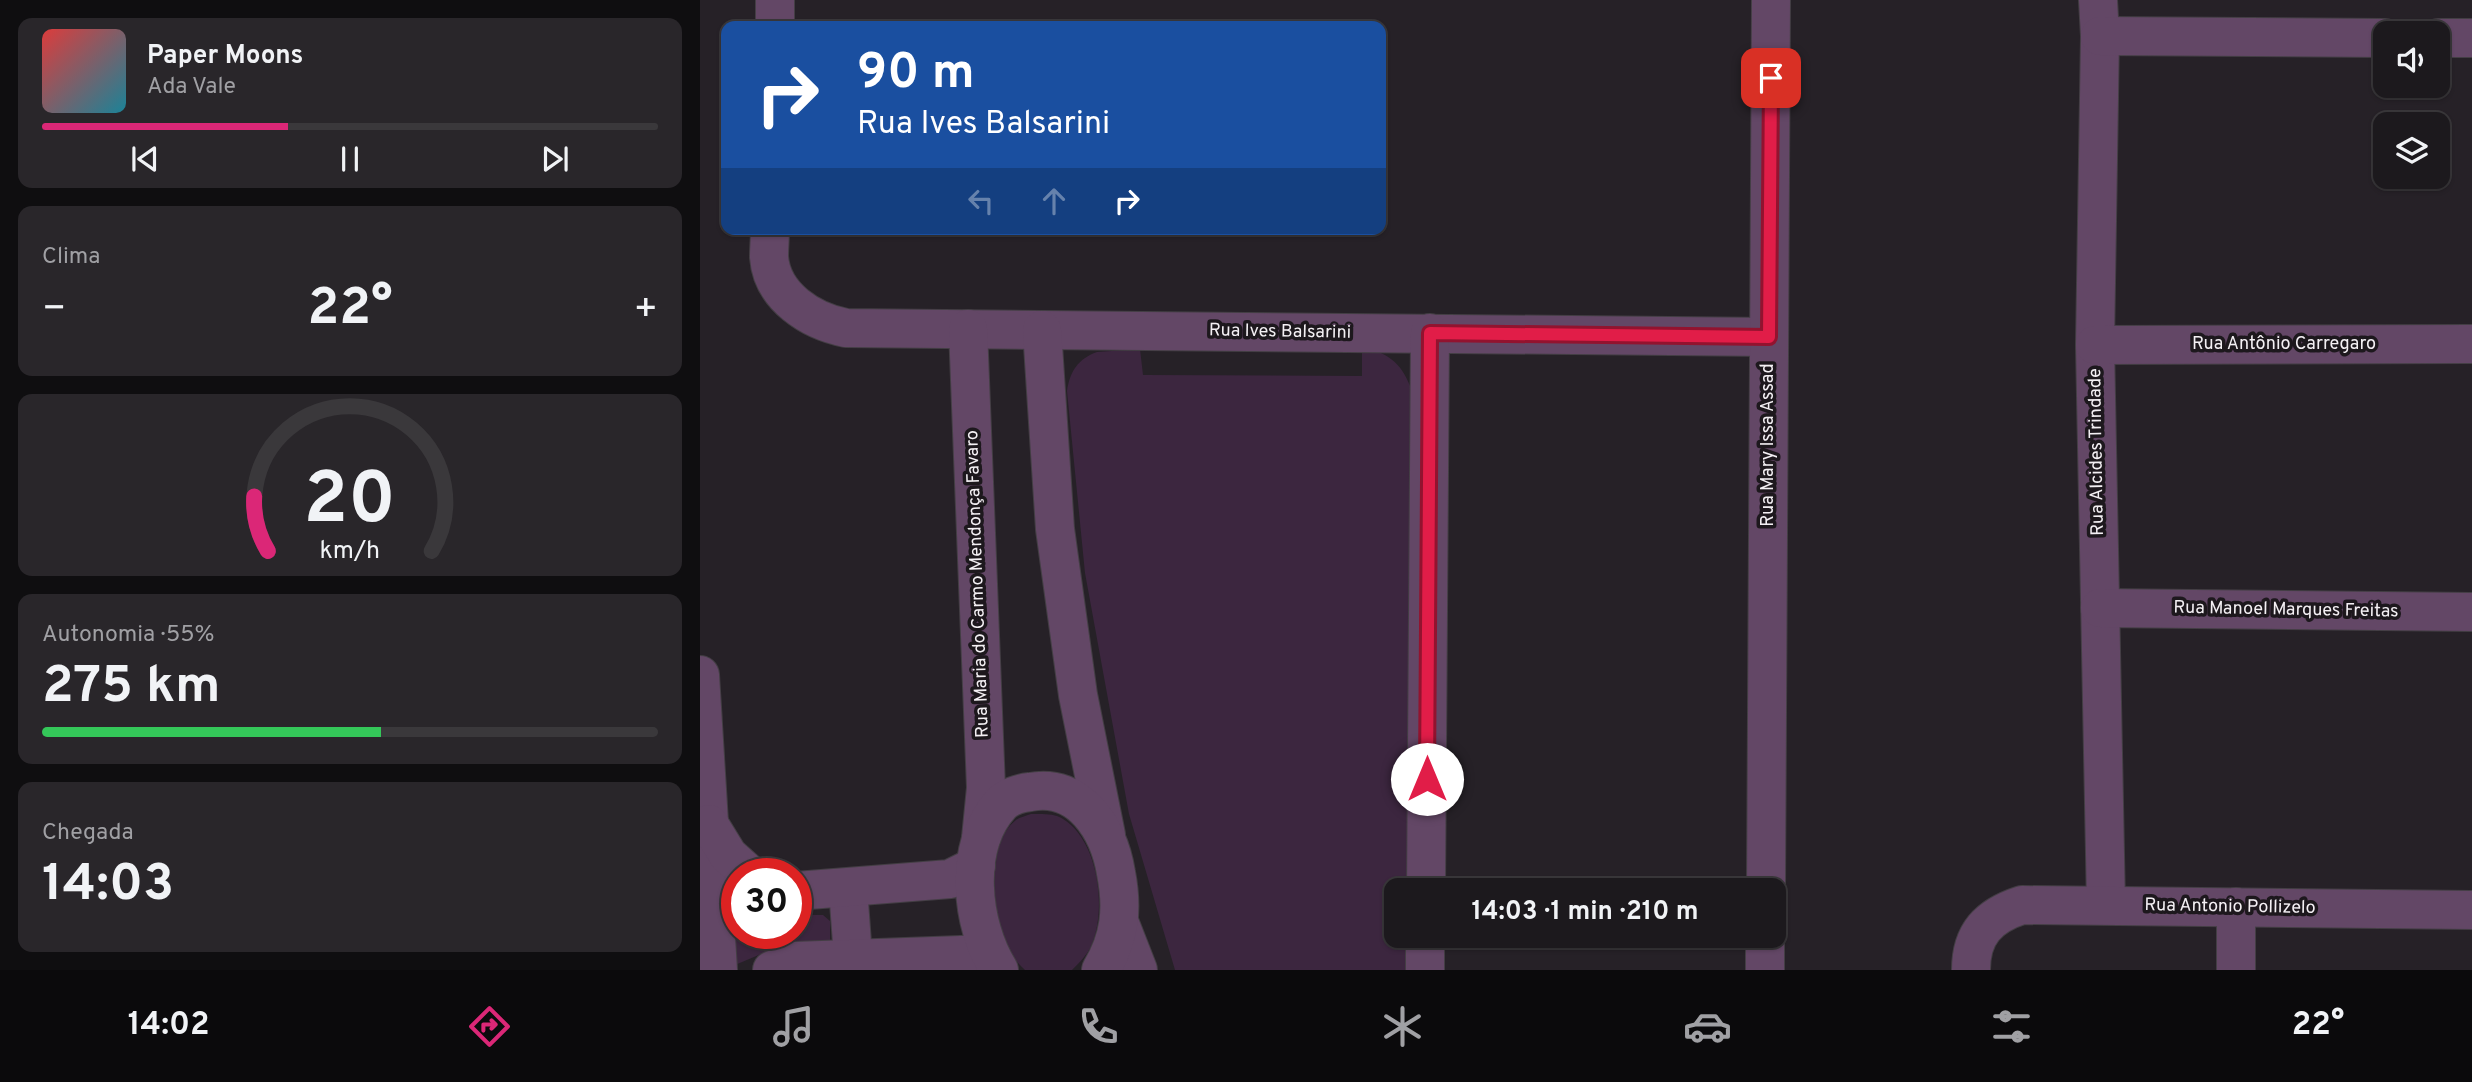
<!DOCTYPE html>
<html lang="pt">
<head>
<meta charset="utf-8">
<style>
  body { margin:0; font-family:Overpass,sans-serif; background:#29262a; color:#f1f3f6; height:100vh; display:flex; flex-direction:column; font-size:26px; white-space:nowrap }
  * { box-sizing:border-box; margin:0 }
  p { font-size:23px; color:#a0a0a4 }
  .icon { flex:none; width:38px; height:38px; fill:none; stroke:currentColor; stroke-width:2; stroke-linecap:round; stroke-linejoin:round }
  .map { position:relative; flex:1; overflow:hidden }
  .side { display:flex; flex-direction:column; gap:18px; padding:18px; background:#0f0e10; width:700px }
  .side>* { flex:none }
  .banner { position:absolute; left:21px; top:21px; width:665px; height:214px; border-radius:14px; box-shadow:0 2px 5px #0004,0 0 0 2px #3a383b; background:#1a4fa0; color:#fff; overflow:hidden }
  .controls { position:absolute; left:1673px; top:21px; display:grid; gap:14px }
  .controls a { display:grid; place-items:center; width:77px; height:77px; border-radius:14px; background:#1c191d; box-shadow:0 2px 5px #0004,0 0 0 2px #3a383b; font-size:35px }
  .speed { position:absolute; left:21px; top:858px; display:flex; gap:14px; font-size:35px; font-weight:700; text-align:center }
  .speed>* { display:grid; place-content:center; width:91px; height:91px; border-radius:50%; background:#1c191d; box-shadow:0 2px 5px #0004,0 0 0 2px #3a383b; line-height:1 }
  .speed .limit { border:10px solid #d22; background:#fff; color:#111 }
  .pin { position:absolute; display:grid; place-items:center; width:60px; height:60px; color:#fff; margin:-30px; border-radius:14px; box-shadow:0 4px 10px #0006 }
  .me { position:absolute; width:77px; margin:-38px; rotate:0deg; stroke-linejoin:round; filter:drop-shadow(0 0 5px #0008) }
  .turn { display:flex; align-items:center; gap:24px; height:147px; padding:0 21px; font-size:32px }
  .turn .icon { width:91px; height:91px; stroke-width:2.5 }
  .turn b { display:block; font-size:49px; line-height:60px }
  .lanes { display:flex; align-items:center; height:66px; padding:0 21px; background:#0003; justify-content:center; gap:35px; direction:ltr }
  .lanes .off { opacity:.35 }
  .big { font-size:52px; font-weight:700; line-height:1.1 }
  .side .tile { flex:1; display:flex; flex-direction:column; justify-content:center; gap:10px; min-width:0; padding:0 24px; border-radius:14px; background:#29262a }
  .side .dial { align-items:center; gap:0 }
  .dial svg { height:182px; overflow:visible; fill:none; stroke:#3a383b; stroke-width:7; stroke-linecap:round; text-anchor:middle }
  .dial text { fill:#f1f3f6; stroke:none }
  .song { display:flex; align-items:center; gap:21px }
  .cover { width:84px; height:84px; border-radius:10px; background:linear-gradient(135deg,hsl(0 70% 55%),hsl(190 70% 35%)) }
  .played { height:7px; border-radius:4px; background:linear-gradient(90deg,#db2777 40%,#3a383b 40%) }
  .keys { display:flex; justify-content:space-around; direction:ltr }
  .heat { display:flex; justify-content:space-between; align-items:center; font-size:38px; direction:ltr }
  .charge { height:10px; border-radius:5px; background:linear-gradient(90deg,#34c759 55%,#3a383b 0) }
  .trip { position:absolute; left:684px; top:878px; width:402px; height:70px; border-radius:14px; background:#1c191d; box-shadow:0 2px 5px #0004,0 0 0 2px #3a383b; font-weight:700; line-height:70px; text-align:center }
  .tabs { display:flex; height:112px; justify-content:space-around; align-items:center; background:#0b0a0c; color:#a0a0a4 }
  .tabs .icon { width:49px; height:49px }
  .tabs .current { color:#db2777 }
  .tabs b { font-size:32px; color:#f1f3f6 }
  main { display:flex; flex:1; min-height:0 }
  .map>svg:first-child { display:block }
</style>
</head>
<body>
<main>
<section class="side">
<div class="tile">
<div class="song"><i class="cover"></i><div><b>Paper Moons</b><p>Ada Vale</p></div></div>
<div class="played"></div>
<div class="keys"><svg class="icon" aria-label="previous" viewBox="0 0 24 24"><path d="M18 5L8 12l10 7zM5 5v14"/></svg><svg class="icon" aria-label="pause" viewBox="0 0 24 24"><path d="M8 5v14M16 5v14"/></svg><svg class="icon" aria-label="next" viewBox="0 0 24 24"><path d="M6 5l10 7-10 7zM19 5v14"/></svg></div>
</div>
<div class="tile"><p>Clima</p>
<div class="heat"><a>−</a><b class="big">22°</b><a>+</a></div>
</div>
<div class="tile dial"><svg viewBox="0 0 100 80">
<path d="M14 69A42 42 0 1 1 86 69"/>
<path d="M14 69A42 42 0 0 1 8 45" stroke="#db2777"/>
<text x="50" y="56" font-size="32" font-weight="700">20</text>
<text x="50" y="72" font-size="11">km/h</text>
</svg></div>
<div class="tile"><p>Autonomia · 55%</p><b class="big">275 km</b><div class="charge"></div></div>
<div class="tile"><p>Chegada</p><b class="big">14:03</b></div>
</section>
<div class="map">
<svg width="1772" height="970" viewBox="0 0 1772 970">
  <rect width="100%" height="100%" fill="#262127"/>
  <g fill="#3c263f">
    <path d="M662,347C686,352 701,362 710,386L708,891H696V936H708V970H475L429,814L385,573L367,391C370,371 378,359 397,352L440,349L443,375L662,376Z"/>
    <path d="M331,814C342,814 354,813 363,819C398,840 407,908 392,944C388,954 380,962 372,970H325C317,963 309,953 305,944C293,914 286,843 316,820C320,817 326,816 331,814Z"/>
    <polygon points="28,899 37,899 37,933 96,933 96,915 123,915 130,921 130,940 75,948 35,965"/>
  </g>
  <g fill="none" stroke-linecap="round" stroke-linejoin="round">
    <defs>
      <g id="minor">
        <polyline points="1398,0 1400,36 1395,345 1406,905"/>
        <polyline points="75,26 75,0"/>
        <polyline points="1400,36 1685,38"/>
        <polyline points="1738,38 1772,38"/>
        <path d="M70,229C70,238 69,248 69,257C72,297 111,321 146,328L1069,337"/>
        <polyline points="268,329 286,788 281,838"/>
        <polyline points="342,330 355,529 378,695 406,835"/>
        <polyline points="1395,345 1772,344"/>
        <polyline points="1400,608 1772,612"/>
        <polyline points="0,675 18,970"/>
        <polyline points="9,824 28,855 48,873"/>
        <polyline points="148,888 153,957"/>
        <polyline points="96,891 250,879 276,866"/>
        <polyline points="726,891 730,333"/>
        <polyline points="1066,891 1071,0"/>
        <polyline points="420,924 438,970"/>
        <polyline points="72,970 94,961 289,954"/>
        <path d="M299,970C271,925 262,847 301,804C308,797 320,793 330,792C380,782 409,830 416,873C423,909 420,938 401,970"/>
        <polyline points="725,970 725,936"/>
        <polyline points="1065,970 1065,936"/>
        <path d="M1271,970C1271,934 1288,916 1322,905L1772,910"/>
        <polyline points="1536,970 1536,907"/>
      </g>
    </defs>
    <use href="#minor" stroke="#433e44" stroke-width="40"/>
    <use href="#minor" stroke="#634766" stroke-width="38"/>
  </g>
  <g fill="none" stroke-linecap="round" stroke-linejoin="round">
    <defs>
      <polyline id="route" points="727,779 730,333 1069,337 1071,78"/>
    </defs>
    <use href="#route" stroke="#92132f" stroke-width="18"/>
    <use href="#route" stroke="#e11d48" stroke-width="12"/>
  </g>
  <g text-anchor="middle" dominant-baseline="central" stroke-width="7" stroke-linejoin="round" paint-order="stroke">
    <g font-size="18" fill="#f4f0f4" stroke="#1d181d">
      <text transform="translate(580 332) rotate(1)">Rua Ives Balsarini</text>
      <text x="1584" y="344">Rua Antônio Carregaro</text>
      <text transform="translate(1068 445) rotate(-90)">Rua Mary Issa Assad</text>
      <text transform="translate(1397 452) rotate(-91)">Rua Alcides Trindade</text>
      <text transform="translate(278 584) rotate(-92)">Rua Maria do Carmo Mendonça Favaro</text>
      <text transform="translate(1586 610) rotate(1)">Rua Manoel Marques Freitas</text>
      <text transform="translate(1530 907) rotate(1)">Rua Antonio Pollizelo</text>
    </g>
  </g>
</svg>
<div class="controls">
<a><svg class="icon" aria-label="sound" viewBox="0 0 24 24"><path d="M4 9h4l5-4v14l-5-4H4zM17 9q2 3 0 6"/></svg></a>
<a><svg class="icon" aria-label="layers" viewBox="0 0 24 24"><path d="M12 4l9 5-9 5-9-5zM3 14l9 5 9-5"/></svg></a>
</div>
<div class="speed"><div class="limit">30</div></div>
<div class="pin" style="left:1071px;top:78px;background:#d93025"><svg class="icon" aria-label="arrive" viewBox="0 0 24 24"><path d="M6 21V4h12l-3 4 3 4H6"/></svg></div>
<svg class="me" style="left:727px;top:779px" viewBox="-20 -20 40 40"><circle r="19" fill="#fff"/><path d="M0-13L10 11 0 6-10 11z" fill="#e11d48"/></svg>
<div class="trip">14:03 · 1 min · 210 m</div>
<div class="banner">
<div class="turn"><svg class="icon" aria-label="right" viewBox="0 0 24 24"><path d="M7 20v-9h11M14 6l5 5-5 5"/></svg><div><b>90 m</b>Rua Ives Balsarini</div></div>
<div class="lanes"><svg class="icon off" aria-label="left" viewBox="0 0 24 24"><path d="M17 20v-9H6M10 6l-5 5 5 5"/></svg><svg class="icon off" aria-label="ahead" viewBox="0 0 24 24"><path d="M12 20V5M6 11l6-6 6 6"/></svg><svg class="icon" aria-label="right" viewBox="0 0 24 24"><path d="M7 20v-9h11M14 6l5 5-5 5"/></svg></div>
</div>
</div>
</main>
<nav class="tabs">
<b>14:02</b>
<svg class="icon current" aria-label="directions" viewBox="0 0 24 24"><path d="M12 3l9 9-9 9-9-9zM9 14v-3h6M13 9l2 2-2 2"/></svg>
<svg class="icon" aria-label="music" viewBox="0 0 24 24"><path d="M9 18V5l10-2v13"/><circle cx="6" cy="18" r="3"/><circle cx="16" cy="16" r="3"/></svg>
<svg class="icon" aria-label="phone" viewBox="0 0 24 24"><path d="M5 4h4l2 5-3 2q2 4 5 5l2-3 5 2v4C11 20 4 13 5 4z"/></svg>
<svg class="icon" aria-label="climate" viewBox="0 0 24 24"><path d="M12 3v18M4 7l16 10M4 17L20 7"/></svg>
<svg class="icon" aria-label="car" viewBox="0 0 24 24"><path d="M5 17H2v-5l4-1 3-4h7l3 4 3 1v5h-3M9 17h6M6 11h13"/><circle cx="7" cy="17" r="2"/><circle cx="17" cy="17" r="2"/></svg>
<svg class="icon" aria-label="filters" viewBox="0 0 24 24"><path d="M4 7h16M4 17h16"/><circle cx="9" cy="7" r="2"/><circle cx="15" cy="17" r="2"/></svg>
<b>22°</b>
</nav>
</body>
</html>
